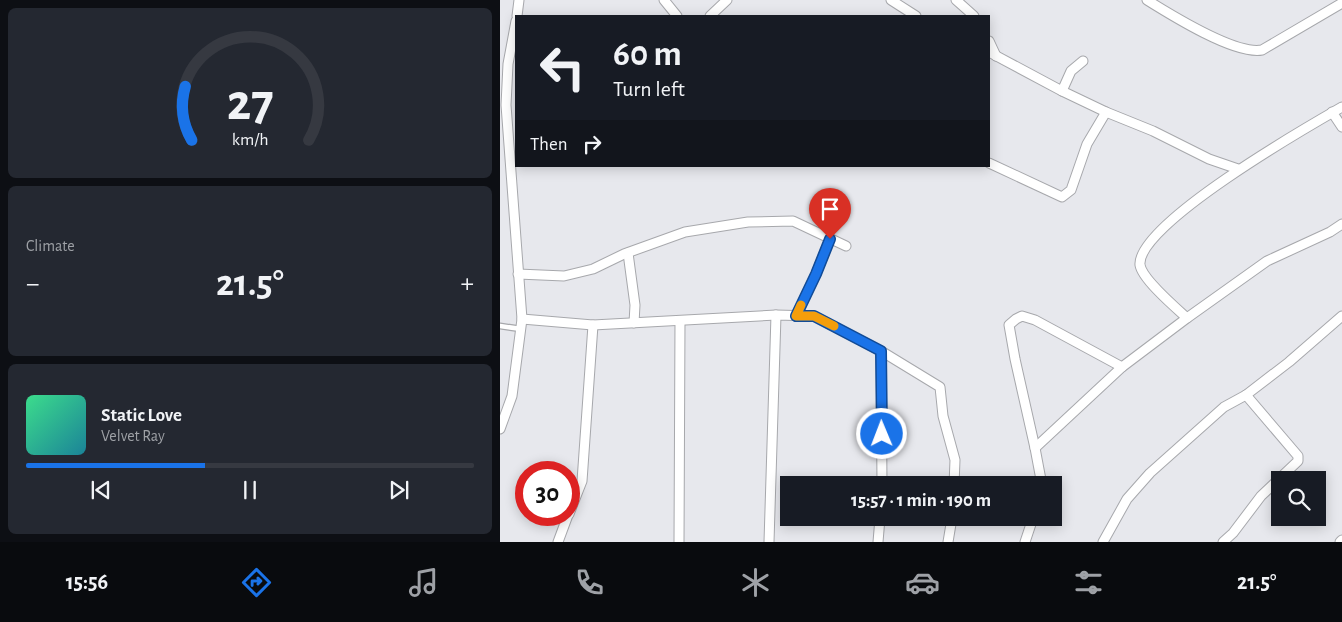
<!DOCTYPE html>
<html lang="en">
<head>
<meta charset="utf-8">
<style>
  body { margin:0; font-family:"Alegreya Sans",sans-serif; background:#242831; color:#f1f3f6; height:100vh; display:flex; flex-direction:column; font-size:19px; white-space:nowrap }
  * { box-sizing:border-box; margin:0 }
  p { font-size:16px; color:#9ea1a6 }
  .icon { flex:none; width:28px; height:28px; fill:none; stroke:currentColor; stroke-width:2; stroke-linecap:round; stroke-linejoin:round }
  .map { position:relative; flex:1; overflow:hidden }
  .panel { display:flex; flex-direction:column; gap:8px; padding:8px; background:#0d0f14; width:500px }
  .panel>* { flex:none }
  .top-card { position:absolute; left:15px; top:15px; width:475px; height:152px; border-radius:0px; box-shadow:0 2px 12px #0003; background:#171b24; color:#f1f3f6; overflow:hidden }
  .fabs { position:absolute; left:771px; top:471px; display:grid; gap:10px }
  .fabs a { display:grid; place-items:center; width:55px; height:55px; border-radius:0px; background:#171b24; box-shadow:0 2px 12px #0003; font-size:25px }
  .speed { position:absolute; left:15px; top:461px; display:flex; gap:10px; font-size:25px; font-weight:700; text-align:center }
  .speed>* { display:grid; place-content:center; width:65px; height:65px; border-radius:50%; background:#171b24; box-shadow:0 2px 12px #0003; line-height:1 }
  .speed .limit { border:8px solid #d22; background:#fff; color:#111 }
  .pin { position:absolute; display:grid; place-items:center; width:42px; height:42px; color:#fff; margin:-51px -21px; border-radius:50% 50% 50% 0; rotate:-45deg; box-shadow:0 0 5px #0007 }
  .pin .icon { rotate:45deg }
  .me { position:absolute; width:55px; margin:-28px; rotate:359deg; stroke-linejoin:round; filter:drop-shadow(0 0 4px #0008) }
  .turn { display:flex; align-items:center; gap:18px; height:105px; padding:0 15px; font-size:22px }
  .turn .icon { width:65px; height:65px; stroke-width:2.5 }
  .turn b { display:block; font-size:35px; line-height:42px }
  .then { display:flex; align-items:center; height:48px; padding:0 15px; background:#0003; gap:10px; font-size:19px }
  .big { font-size:38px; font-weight:700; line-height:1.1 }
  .panel .widget { flex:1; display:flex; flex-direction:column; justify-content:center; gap:8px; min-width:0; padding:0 18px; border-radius:8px; background:#242831 }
  .panel .dial { align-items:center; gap:0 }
  .dial svg { height:130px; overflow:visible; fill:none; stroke:#363941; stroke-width:7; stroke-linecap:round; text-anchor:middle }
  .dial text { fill:#f1f3f6; stroke:none }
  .song { display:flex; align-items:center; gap:15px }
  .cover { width:60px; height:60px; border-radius:8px; background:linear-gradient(135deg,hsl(150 70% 55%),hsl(190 70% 35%)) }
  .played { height:5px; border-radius:2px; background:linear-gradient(90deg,#1a73e8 40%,#363941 40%) }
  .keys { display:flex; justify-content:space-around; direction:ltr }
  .heat { display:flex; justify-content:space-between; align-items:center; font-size:28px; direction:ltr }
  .trip { position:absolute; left:280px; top:476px; width:282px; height:50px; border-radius:0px; background:#171b24; box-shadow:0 2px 12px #0003; font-weight:700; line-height:50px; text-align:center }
  .tabs { display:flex; height:80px; justify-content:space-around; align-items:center; background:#090b0e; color:#9ea1a6 }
  .tabs .icon { width:35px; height:35px }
  .tabs .current { color:#1a73e8 }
  .tabs b { font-size:22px; color:#f1f3f6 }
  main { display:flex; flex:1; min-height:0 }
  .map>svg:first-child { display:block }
</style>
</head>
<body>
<main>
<section class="panel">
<div class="widget dial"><svg viewBox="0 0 100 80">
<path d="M14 69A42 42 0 1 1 86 69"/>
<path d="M14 69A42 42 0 0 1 10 36" stroke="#1a73e8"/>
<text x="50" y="56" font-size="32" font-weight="700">27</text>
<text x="50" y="72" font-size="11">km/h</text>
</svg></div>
<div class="widget"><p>Climate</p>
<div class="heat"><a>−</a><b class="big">21.5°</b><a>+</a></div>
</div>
<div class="widget">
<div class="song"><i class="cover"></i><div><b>Static Love</b><p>Velvet Ray</p></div></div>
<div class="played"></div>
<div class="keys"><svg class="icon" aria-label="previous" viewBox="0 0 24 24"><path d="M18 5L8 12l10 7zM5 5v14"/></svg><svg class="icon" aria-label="pause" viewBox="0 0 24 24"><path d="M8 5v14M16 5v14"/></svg><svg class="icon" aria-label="next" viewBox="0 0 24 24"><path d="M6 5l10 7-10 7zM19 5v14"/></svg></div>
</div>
</section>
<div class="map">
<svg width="842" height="542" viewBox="0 0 842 542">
  <rect width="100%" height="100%" fill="#e7e8ed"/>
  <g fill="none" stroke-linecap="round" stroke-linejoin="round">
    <defs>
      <polyline id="service" points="0,326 21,329"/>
      <g id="minor">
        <polyline points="164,0 177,16"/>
        <polyline points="391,0 416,16"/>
        <polyline points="456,0 474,16"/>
        <path d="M647,0C671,15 735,55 762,50L842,3"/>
        <polyline points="17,16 19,0"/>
        <polyline points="210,16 227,0"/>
        <polyline points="489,41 496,56"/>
        <polyline points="489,52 562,91 606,112 653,131 709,159 738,169"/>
        <polyline points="562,91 571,71 583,61"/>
        <polyline points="832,112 842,127"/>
        <polyline points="489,163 562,197 571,190 587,144 606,112"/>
        <polyline points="128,253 135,305 134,323"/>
        <polyline points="18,274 64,276 93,269 124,254 185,232 248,222 293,221 346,246"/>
        <polyline points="296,316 316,274 330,239"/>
        <path d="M687,318C676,308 642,279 640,265C636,225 807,127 842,107"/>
        <polyline points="22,319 93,325 276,315 314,316 381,351 440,387 443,416 455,460 454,485"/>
        <polyline points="381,351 382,485"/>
        <polyline points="0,429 12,396 22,319 6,105 8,64 16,21"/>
        <polyline points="535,448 622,367 687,318 767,261 830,232 842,224"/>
        <polyline points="542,485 535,448 515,359 509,325 516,319 522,316 535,320 622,367"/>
        <polyline points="69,514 82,481 93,325"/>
        <polyline points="58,542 68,515"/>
        <polyline points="179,542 180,321"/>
        <polyline points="269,542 276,315"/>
        <polyline points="378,542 380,518"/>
        <polyline points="448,542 452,518"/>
        <polyline points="525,542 533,518"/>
        <polyline points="603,542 627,499 650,473 724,407 746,395 789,362 842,316"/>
        <polyline points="723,542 733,533 761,496 798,461 798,456 746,395"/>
        <polyline points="840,542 842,540"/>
      </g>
    </defs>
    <use href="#service" stroke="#a7a8ac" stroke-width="7"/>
    <use href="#minor" stroke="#a7a8ac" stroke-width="11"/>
    <use href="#service" stroke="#fff" stroke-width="4.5"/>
    <use href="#minor" stroke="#fff" stroke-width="9"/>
  </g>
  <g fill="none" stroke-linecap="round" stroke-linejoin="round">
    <defs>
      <polyline id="route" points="330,239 316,274 296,316 314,316 381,351 382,434"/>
    </defs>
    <use href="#route" stroke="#114b97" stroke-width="12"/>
    <use href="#route" stroke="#1a73e8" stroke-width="9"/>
    <polyline stroke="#f59e0b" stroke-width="9" points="301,305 296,316 314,316 334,326"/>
  </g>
</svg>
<div class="fabs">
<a><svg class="icon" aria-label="search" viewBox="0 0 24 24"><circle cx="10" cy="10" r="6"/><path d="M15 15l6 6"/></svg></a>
</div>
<div class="speed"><div class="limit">30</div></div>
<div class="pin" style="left:330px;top:239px;background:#d93025"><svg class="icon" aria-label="arrive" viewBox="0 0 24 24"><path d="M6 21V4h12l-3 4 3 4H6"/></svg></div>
<svg class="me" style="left:382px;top:434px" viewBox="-20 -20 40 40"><circle r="17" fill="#1a73e8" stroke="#fff" stroke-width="3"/><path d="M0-11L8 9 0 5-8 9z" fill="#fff"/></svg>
<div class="trip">15:57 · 1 min · 190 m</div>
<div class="top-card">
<div class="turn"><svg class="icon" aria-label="left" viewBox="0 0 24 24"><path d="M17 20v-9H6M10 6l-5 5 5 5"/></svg><div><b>60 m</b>Turn left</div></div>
<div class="then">Then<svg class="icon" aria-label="right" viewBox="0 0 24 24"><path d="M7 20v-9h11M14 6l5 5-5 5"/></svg></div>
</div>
</div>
</main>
<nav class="tabs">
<b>15:56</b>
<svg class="icon current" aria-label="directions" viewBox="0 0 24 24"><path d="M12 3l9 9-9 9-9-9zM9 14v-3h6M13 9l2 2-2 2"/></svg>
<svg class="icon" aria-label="music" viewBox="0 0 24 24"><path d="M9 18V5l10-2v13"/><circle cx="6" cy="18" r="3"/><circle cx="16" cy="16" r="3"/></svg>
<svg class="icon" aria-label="phone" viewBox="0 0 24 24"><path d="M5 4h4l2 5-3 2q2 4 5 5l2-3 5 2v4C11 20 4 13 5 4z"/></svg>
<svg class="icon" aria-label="climate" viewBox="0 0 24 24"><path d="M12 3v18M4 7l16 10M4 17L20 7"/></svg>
<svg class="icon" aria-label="car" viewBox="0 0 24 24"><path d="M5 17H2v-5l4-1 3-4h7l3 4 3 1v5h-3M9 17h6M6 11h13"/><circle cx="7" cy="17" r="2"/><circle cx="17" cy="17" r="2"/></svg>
<svg class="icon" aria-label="filters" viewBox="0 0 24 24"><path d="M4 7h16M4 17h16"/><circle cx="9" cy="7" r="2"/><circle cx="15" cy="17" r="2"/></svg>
<b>21.5°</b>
</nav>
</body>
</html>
